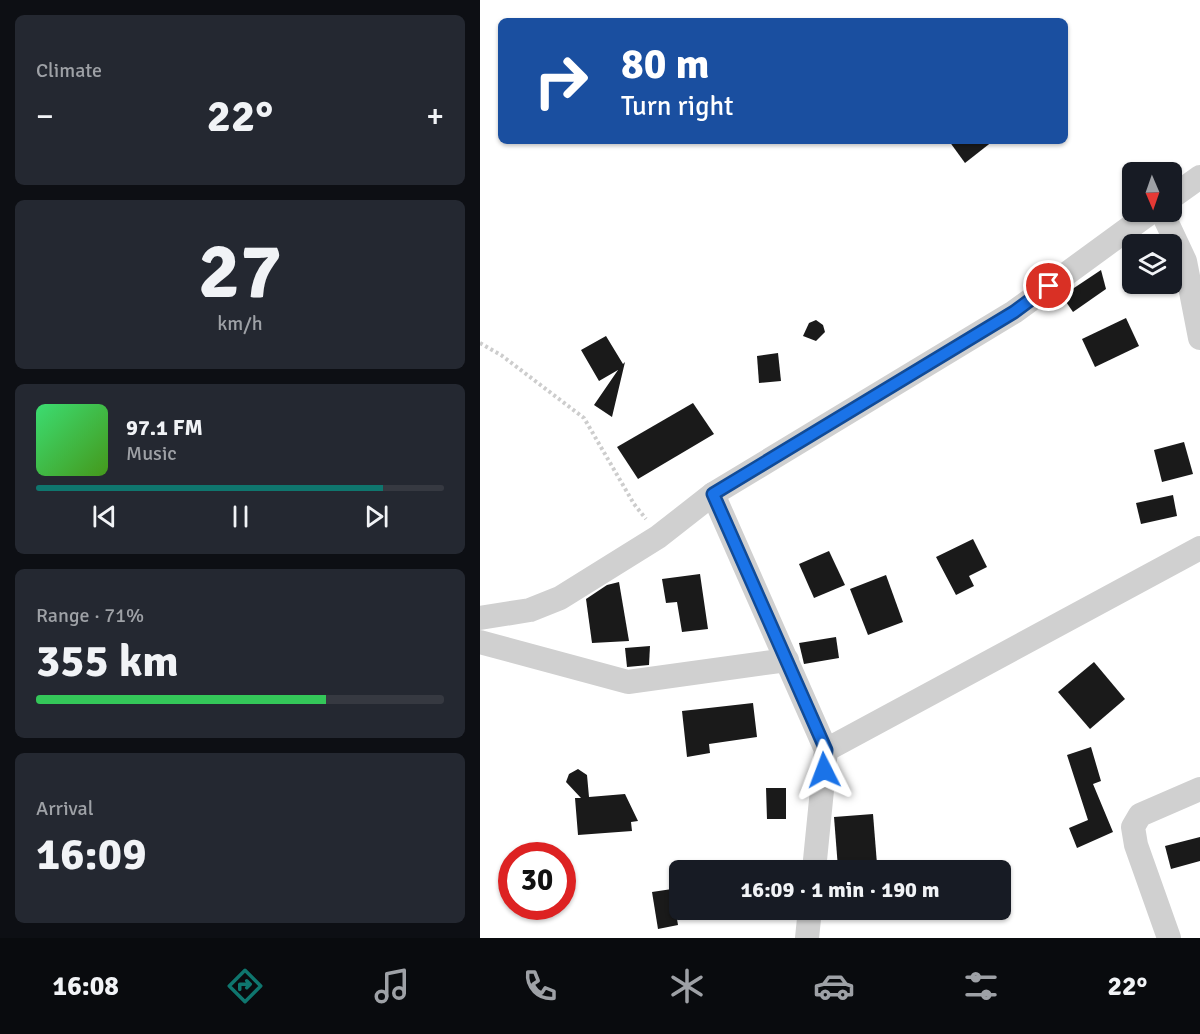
<!DOCTYPE html>
<html lang="en">
<head>
<meta charset="utf-8">
<style>
  body { margin:0; font-family:Signika,sans-serif; background:#242831; color:#f1f3f6; height:100vh; display:flex; flex-direction:column; font-size:22px; white-space:nowrap }
  * { box-sizing:border-box; margin:0 }
  p { font-size:20px; color:#9ea1a6 }
  .icon { flex:none; width:33px; height:33px; fill:none; stroke:currentColor; stroke-width:2; stroke-linecap:round; stroke-linejoin:round }
  .map { position:relative; flex:1; overflow:hidden }
  .details { display:flex; flex-direction:column; gap:15px; padding:15px; background:#0d0f14; width:480px }
  .details>* { flex:none }
  .top-card { position:absolute; left:18px; top:18px; width:570px; height:126px; border-radius:9px; box-shadow:0 2px 4px #0004; background:#1a4fa0; color:#fff; overflow:hidden }
  .needle { width:39px; rotate:178deg }
  .controls { position:absolute; left:642px; top:162px; display:grid; gap:12px }
  .controls a { display:grid; place-items:center; width:60px; height:60px; border-radius:9px; background:#171b24; box-shadow:0 2px 4px #0004; font-size:30px }
  .speed { position:absolute; left:18px; top:842px; display:flex; gap:12px; font-size:30px; font-weight:700; text-align:center }
  .speed>* { display:grid; place-content:center; width:78px; height:78px; border-radius:50%; background:#171b24; box-shadow:0 2px 4px #0004; line-height:1 }
  .speed .limit { border:9px solid #d22; background:#fff; color:#111 }
  .pin { position:absolute; display:grid; place-items:center; width:51px; height:51px; color:#fff; margin:-26px; border:3px solid #fff; border-radius:50%; box-shadow:0 2px 6px #0007 }
  .me { position:absolute; width:66px; margin:-33px; rotate:357deg; stroke-linejoin:round; filter:drop-shadow(0 0 4px #0008) }
  .turn { display:flex; align-items:center; gap:21px; height:126px; padding:0 24px; font-size:27px }
  .turn .icon { width:78px; height:78px; stroke-width:2.5 }
  .turn b { display:block; font-size:42px; line-height:51px }
  .big { font-size:45px; font-weight:700; line-height:1.1 }
  .details .widget { flex:1; display:flex; flex-direction:column; justify-content:center; gap:9px; min-width:0; padding:0 21px; border-radius:9px; background:#242831 }
  .details .dial { align-items:center; gap:0 }
  .dial b { font-size:78px; line-height:1 }
  .song { display:flex; align-items:center; gap:18px }
  .cover { width:72px; height:72px; border-radius:9px; background:linear-gradient(135deg,hsl(140 70% 55%),hsl(100 70% 35%)) }
  .played { height:6px; border-radius:3px; background:linear-gradient(90deg,#0f766e 85%,#363941 85%) }
  .keys { display:flex; justify-content:space-around; direction:ltr }
  .heat { display:flex; justify-content:space-between; align-items:center; font-size:33px; direction:ltr }
  .charge { height:9px; border-radius:4px; background:linear-gradient(90deg,#34c759 71%,#363941 0) }
  .trip { position:absolute; left:189px; top:860px; width:342px; height:60px; border-radius:9px; background:#171b24; box-shadow:0 2px 4px #0004; font-weight:700; line-height:60px; text-align:center }
  .tab-bar { display:flex; height:96px; justify-content:space-around; align-items:center; background:#090b0e; color:#9ea1a6 }
  .tab-bar .icon { width:42px; height:42px }
  .tab-bar .current { color:#0f766e }
  .tab-bar b { font-size:27px; color:#f1f3f6 }
  main { display:flex; flex:1; min-height:0 }
  .map>svg:first-child { display:block }
</style>
</head>
<body>
<main>
<section class="details">
<div class="widget"><p>Climate</p>
<div class="heat"><a>−</a><b class="big">22°</b><a>+</a></div>
</div>
<div class="widget dial"><b>27</b><p>km/h</p></div>
<div class="widget">
<div class="song"><i class="cover"></i><div><b>97.1 FM</b><p>Music</p></div></div>
<div class="played"></div>
<div class="keys"><svg class="icon" aria-label="previous" viewBox="0 0 24 24"><path d="M18 5L8 12l10 7zM5 5v14"/></svg><svg class="icon" aria-label="pause" viewBox="0 0 24 24"><path d="M8 5v14M16 5v14"/></svg><svg class="icon" aria-label="next" viewBox="0 0 24 24"><path d="M6 5l10 7-10 7zM19 5v14"/></svg></div>
</div>
<div class="widget"><p>Range · 71%</p><b class="big">355 km</b><div class="charge"></div></div>
<div class="widget"><p>Arrival</p><b class="big">16:09</b></div>
</section>
<div class="map">
<svg width="720" height="938" viewBox="0 0 720 938">
  <rect width="100%" height="100%" fill="#fff"/>
  <g fill="#1a1a1a">
    <polygon points="469,141 513,141 485,163"/>
    <polygon points="621,270 626,289 593,312 582,296"/>
    <polygon points="646,318 659,346 615,367 602,339"/>
    <polygon points="336,320 343,325 345,332 336,341 323,336 329,323"/>
    <polygon points="126,336 143,364 145,362 132,417 114,405 138,370 119,381 101,350"/>
    <polygon points="298,353 301,381 279,383 277,356"/>
    <polygon points="213,403 234,434 158,479 137,447"/>
    <polygon points="704,442 713,474 682,482 674,450"/>
    <polygon points="693,495 697,516 661,524 656,503"/>
    <polygon points="493,539 507,567 489,576 494,586 476,595 456,557"/>
    <polygon points="349,551 365,585 334,598 319,564"/>
    <polygon points="220,574 228,629 202,632 197,602 186,603 182,579"/>
    <polygon points="406,575 423,622 388,635 370,589"/>
    <polygon points="139,582 149,641 112,643 106,599 127,585"/>
    <polygon points="356,637 359,658 324,664 319,643"/>
    <polygon points="170,646 169,665 147,667 145,648"/>
    <polygon points="614,662 645,699 610,729 578,692"/>
    <polygon points="273,703 277,737 229,744 230,753 207,757 202,711"/>
    <polygon points="611,747 621,781 613,784 633,832 597,848 589,828 608,820 587,755"/>
    <polygon points="98,769 107,775 109,797 145,794 158,821 151,822 152,831 98,835 95,798 101,798 86,782 89,774"/>
    <polygon points="286,788 306,788 306,819 287,819"/>
    <polygon points="393,814 397,864 358,868 354,817"/>
    <polygon points="720,837 720,861 691,869 685,846"/>
    <polygon points="192,889 198,925 178,929 172,892"/>
  </g>
  <g fill="none" stroke-linecap="round" stroke-linejoin="round">
    <polyline stroke="#cdcdcd" stroke-width="4" stroke-dasharray="3 3" stroke-linecap="butt" points="0,343 21,355 104,418 154,504 166,519"/>
    <g stroke="#d0d0d0" stroke-width="24">
      <polyline points="692,197 720,177"/>
      <polyline points="682,212 705,261 720,338"/>
      <polyline points="233,494 346,750 334,870"/>
      <polyline points="0,618 50,610 80,598 178,537 233,494 534,312 671,212"/>
      <polyline points="0,642 148,682 307,660"/>
      <polyline points="346,750 720,548"/>
      <polyline points="327,938 330,909"/>
      <polyline points="689,938 656,845 653,827 660,815 720,789"/>
    </g>
  </g>
  <g fill="none" stroke-linecap="round" stroke-linejoin="round">
    <defs>
      <polyline id="route" points="344,770 346,750 233,494 534,312 569,286"/>
    </defs>
    <use href="#route" stroke="#114b97" stroke-width="15"/>
    <use href="#route" stroke="#1a73e8" stroke-width="10"/>
  </g>
</svg>
<div class="controls">
<a><svg class="needle" viewBox="-14 -14 28 28"><path d="M0-13l5 13h-10z" fill="#e53935"/><path d="M0 13l5-13h-10z" fill="#9ea1a6"/></svg></a>
<a><svg class="icon" aria-label="layers" viewBox="0 0 24 24"><path d="M12 4l9 5-9 5-9-5zM3 14l9 5 9-5"/></svg></a>
</div>
<div class="speed"><div class="limit">30</div></div>
<div class="pin" style="left:569px;top:286px;background:#d93025"><svg class="icon" aria-label="arrive" viewBox="0 0 24 24"><path d="M6 21V4h12l-3 4 3 4H6"/></svg></div>
<svg class="me" style="left:344px;top:770px" viewBox="-20 -20 40 40"><path d="M0-17L14 15 0 8-14 15z" fill="#1a73e8" stroke="#fff" stroke-width="4"/></svg>
<div class="trip">16:09 · 1 min · 190 m</div>
<div class="top-card">
<div class="turn"><svg class="icon" aria-label="right" viewBox="0 0 24 24"><path d="M7 20v-9h11M14 6l5 5-5 5"/></svg><div><b>80 m</b>Turn right</div></div>
</div>
</div>
</main>
<nav class="tab-bar">
<b>16:08</b>
<svg class="icon current" aria-label="directions" viewBox="0 0 24 24"><path d="M12 3l9 9-9 9-9-9zM9 14v-3h6M13 9l2 2-2 2"/></svg>
<svg class="icon" aria-label="music" viewBox="0 0 24 24"><path d="M9 18V5l10-2v13"/><circle cx="6" cy="18" r="3"/><circle cx="16" cy="16" r="3"/></svg>
<svg class="icon" aria-label="phone" viewBox="0 0 24 24"><path d="M5 4h4l2 5-3 2q2 4 5 5l2-3 5 2v4C11 20 4 13 5 4z"/></svg>
<svg class="icon" aria-label="climate" viewBox="0 0 24 24"><path d="M12 3v18M4 7l16 10M4 17L20 7"/></svg>
<svg class="icon" aria-label="car" viewBox="0 0 24 24"><path d="M5 17H2v-5l4-1 3-4h7l3 4 3 1v5h-3M9 17h6M6 11h13"/><circle cx="7" cy="17" r="2"/><circle cx="17" cy="17" r="2"/></svg>
<svg class="icon" aria-label="filters" viewBox="0 0 24 24"><path d="M4 7h16M4 17h16"/><circle cx="9" cy="7" r="2"/><circle cx="15" cy="17" r="2"/></svg>
<b>22°</b>
</nav>
</body>
</html>
